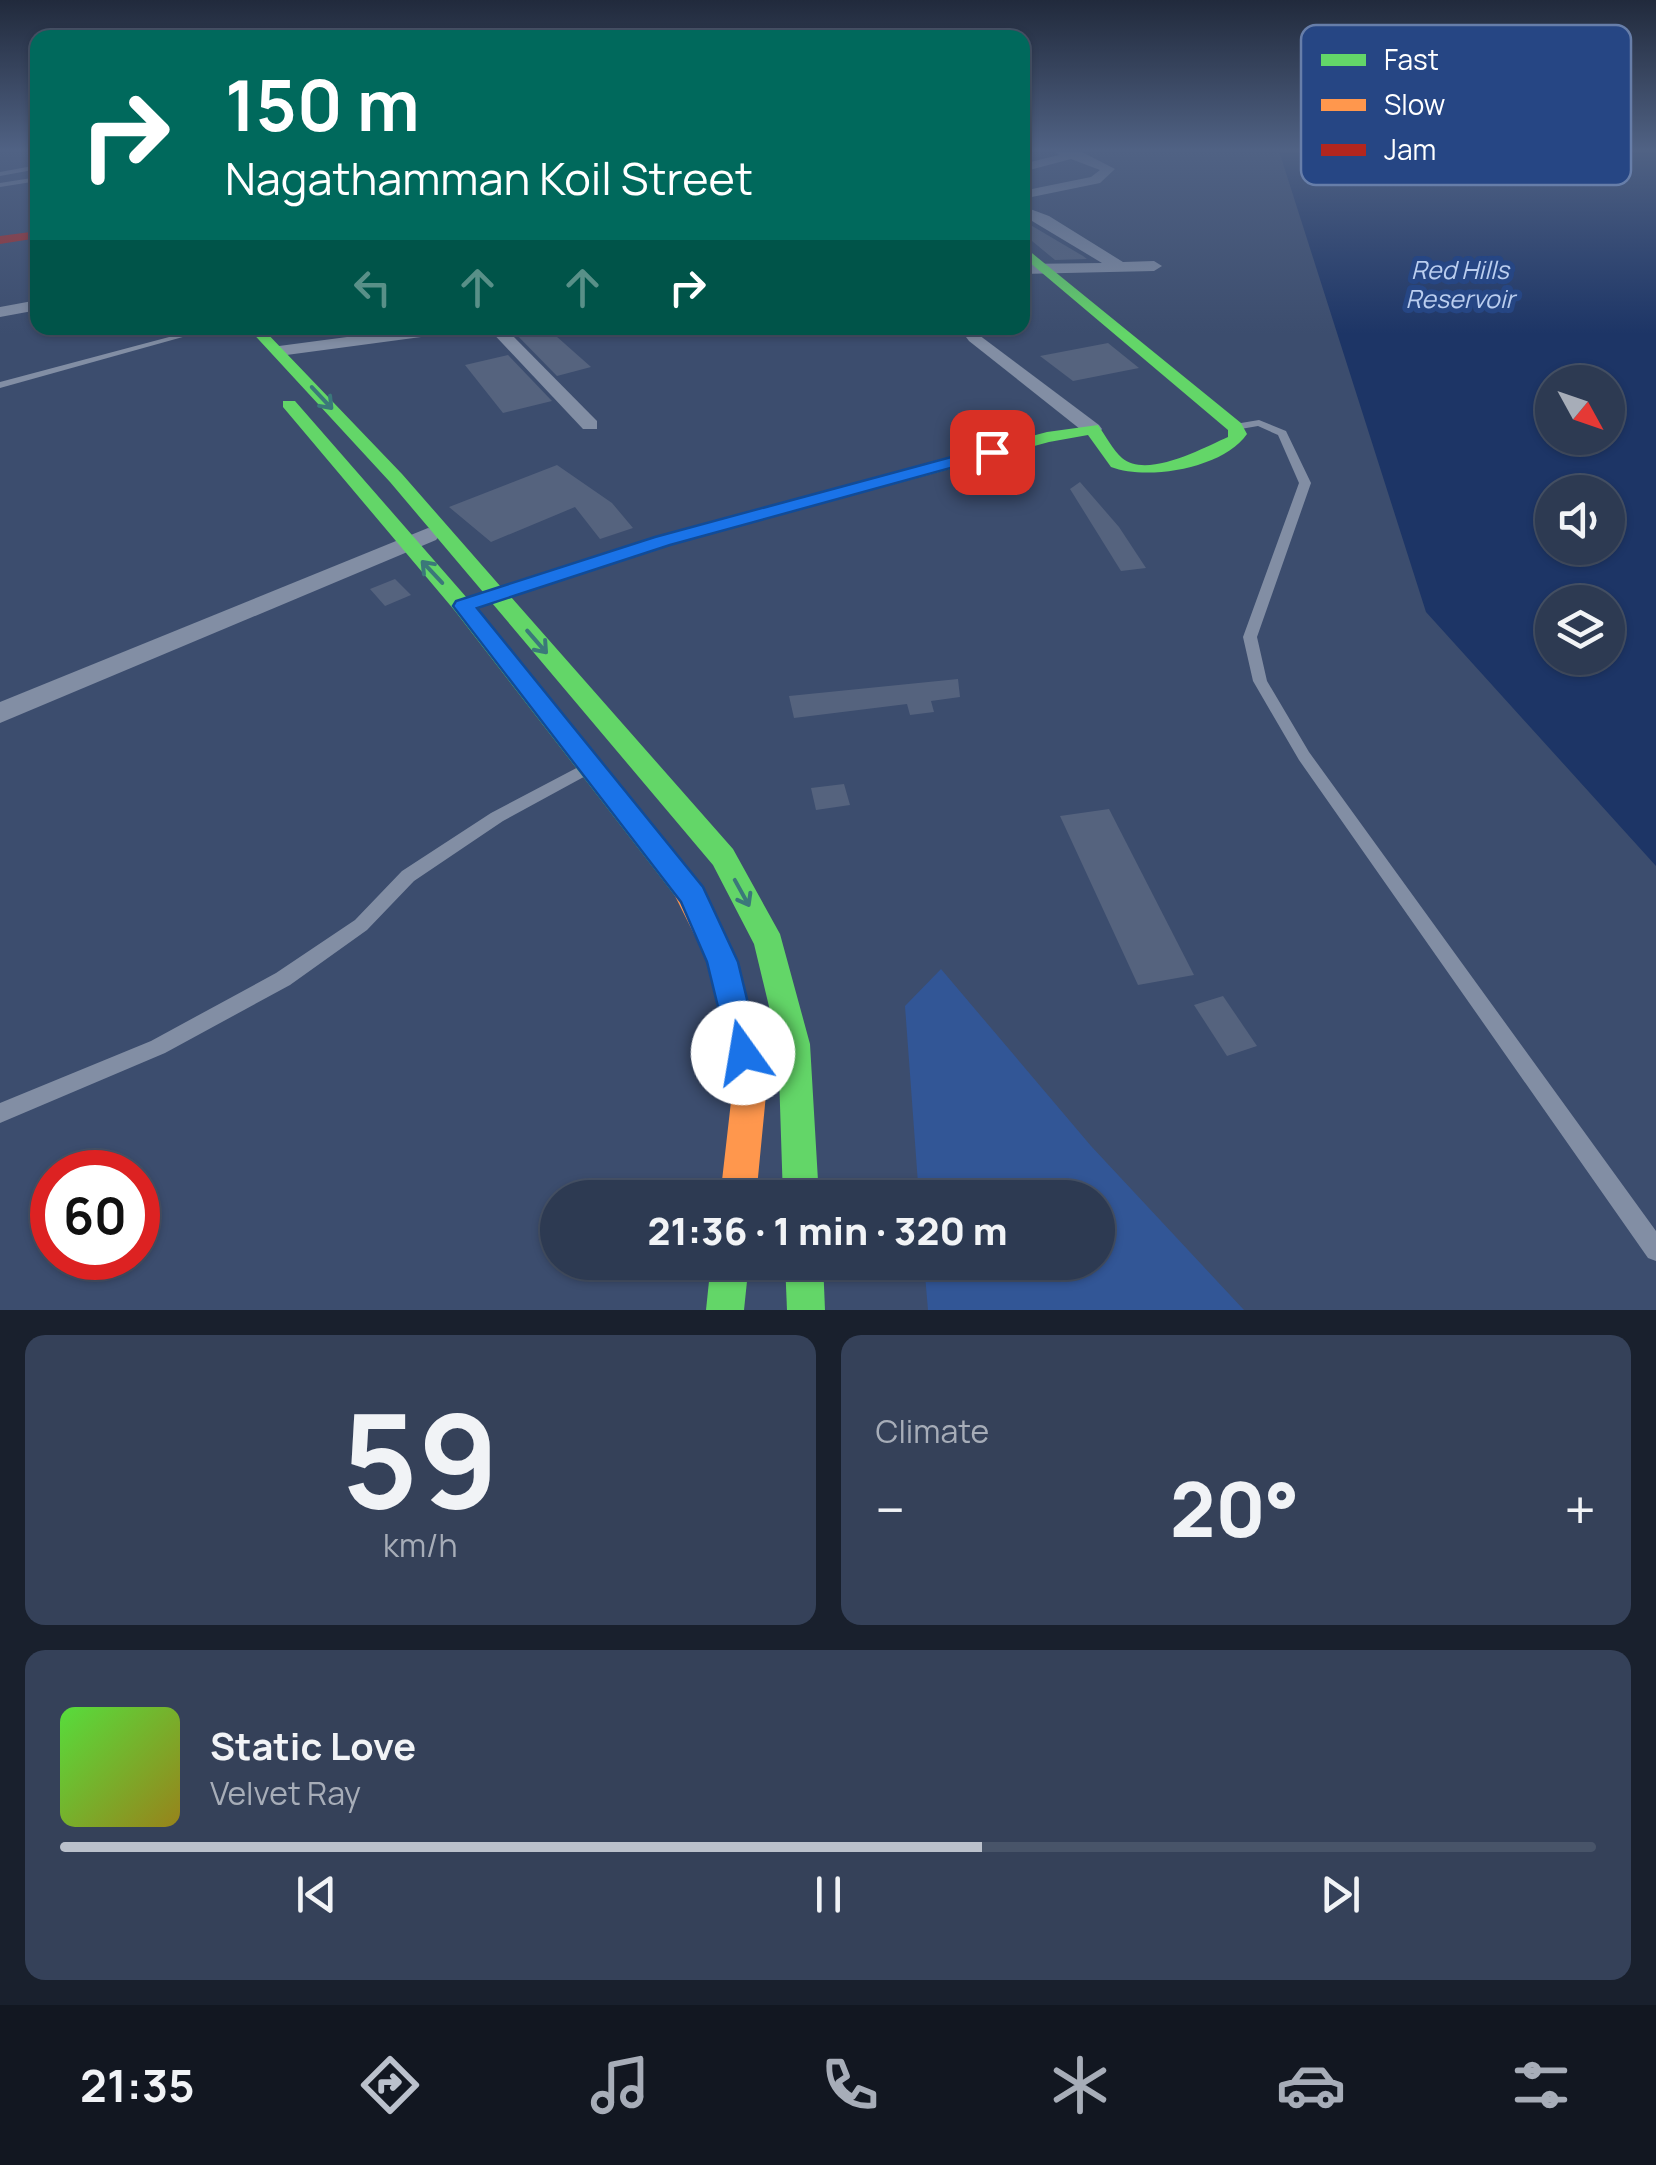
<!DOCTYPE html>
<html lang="en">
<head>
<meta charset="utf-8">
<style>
  body { margin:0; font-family:Manrope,sans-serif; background:#354159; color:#f1f3f6; height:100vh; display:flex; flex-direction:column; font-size:38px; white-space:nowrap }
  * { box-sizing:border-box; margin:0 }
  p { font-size:32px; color:#a7adb8 }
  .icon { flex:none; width:55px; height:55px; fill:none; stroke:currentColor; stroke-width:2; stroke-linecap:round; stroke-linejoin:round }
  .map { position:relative; height:1310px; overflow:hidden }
  .side { display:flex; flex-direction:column; gap:25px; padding:25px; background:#19202d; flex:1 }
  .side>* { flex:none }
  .hud { position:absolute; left:30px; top:30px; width:1000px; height:305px; border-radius:20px; box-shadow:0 2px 8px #0004,0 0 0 2px #485469; background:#00695c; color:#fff; overflow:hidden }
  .needle { width:65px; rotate:130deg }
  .fabs { position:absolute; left:1535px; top:365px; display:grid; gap:20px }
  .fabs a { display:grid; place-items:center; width:90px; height:90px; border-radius:50%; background:#2d3a52; box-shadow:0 2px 8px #0004,0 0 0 2px #485469; font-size:50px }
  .speed { position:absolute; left:30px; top:1150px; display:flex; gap:20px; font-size:50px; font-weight:700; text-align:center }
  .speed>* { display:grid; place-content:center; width:130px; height:130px; border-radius:50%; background:#2d3a52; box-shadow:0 2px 8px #0004,0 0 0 2px #485469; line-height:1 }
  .speed .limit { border:15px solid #d22; background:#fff; color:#111 }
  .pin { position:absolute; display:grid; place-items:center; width:85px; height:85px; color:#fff; margin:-42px; border-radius:20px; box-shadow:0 5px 15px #0006 }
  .me { position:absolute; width:110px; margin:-55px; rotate:347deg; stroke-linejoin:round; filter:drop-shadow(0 0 8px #0008) }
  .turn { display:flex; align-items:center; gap:35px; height:210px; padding:0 30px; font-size:45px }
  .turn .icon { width:130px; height:130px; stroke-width:2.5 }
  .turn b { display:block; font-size:70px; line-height:85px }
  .lanes { display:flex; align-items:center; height:95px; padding:0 30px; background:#0003; justify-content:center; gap:50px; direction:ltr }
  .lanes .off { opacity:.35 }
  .big { font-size:75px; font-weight:800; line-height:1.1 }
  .side .tile { flex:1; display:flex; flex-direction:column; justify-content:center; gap:15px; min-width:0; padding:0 35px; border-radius:20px; background:#354159 }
  .side .dial { align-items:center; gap:0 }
  .dial b { font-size:130px; line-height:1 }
  .song { display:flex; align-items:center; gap:30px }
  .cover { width:120px; height:120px; border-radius:15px; background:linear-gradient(135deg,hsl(110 70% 55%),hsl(50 70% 35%)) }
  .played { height:10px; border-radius:5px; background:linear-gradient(90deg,#bbc1cc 60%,#485469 60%) }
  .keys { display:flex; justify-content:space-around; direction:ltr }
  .heat { display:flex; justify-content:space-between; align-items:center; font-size:55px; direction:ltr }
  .side .tiles { flex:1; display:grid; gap:25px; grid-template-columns:1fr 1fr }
  .tile:last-child { grid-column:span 2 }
  .trip { position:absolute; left:540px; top:1180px; width:575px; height:100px; border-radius:50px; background:#2d3a52; box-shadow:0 2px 8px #0004,0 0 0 2px #485469; font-weight:800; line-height:100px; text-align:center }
  .menu { display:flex; height:160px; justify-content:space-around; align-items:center; background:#121721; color:#a7adb8 }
  .menu .icon { width:70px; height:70px }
  .menu .selected { color:#bbc1cc }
  .menu b { font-size:45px; color:#f1f3f6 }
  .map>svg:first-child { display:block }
</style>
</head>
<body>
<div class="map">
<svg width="1656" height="1310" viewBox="0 0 1656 1310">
  <rect width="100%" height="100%" fill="#3c4d6e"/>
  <polygon fill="#325696" points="941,969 1091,1146 1244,1310 928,1310 924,1263 1098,1262 1098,1198 919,1197 905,1006"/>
  <path fill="#1d3566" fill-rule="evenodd" d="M1279,151H1656V866L1426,612ZM1552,382H1608V438H1552ZM1552,492H1608V548H1552ZM1552,602H1608V658H1552Z"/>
  <g fill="#55637e">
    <polygon points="1022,220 1083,256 1087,259 1055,260 1032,241 1022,239"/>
    <polygon points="510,328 547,328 591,367 557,376"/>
    <polygon points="1108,343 1139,368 1073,381 1040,356"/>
    <polygon points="508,355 552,401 503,413 465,365"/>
    <polygon points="557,465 612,503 633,528 600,539 575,507 491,542 449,507"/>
    <polygon points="1080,482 1119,527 1146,568 1121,571 1070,489"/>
    <polygon points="395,579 411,595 385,606 370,589"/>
    <polygon points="958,679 960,697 931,701 934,712 910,715 907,704 794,718 789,696"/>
    <polygon points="844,784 850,805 816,810 811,788"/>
    <polygon points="1109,809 1194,975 1138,985 1060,816"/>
    <polygon points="1223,996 1257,1046 1227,1056 1194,1005"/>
  </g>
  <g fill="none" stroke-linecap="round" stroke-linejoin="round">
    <g fill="#828ea4" fill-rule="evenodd">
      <polygon points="38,165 38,169 0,176 0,172"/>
      <polygon points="38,177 38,181 0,187 0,183"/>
      <polygon points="203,328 215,328 0,388 0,382"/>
      <polygon points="1259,420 1286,431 1311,483 1257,637 1267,681 1309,752 1656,1231 1656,1261 1648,1258 1299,760 1253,681 1243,637 1299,483 1278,435 1258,426 1235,430 1230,427 1235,424"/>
      <polygon points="586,763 591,765 594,769 591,773 503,821 414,881 367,930 290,985 165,1053 0,1123 0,1103 151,1041 276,973 355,920 402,871 491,813"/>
    </g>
    <g fill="#828ea4" fill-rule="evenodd">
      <polygon points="1054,151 1080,151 1115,169 1100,183 1022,199 1022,191 1091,177 1100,170 1071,159 1022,172 1022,164 1059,155"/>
      <polygon points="1022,206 1049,216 1123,262 1154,261 1162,266 1154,271 1022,274 1022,264 1102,263 1022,215"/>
      <polygon points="38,300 38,310 0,317 0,307"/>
      <polygon points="415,328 460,328 451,333 279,356 270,351 279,346"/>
      <polygon points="488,328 505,328 597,421 597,429 583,429"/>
      <polygon points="975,332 1099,425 1102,429 1099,433 1085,433 969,341 966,337"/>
      <polygon points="428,528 436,530 440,535 436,540 0,723 0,702"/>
    </g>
    <g fill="#63d668" fill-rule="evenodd">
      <path d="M1022,245L1241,423L1247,434C1224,468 1148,481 1111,467L1088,435L1049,442L669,545L511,597L733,849L780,934L810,1044L819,1198H783L778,1044L754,944L713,865L492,603L476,609L695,880L699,888L695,896L685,899L675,896L455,611L283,407V401H295L467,598L483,592L390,482L248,328H262L402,474L501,587L655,537L1047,432L1098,425C1105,435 1113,450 1122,458C1147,479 1203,448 1228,437V430L1022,256Z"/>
      <polygon points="711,1262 749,1262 744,1310 706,1310"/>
      <polygon points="785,1262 823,1262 825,1310 787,1310"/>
    </g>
    <polygon fill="#ff974d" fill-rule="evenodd" points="685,877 695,880 738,961 767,1084 756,1198 720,1198 733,1084 708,962 671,888 675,880"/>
    <polygon fill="#b3261e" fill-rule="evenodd" points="38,231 38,238 0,244 0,236"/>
  </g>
  <defs><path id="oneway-shaft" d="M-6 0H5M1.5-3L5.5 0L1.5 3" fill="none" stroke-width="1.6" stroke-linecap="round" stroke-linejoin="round" transform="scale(2.5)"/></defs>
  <g stroke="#3b787a">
    <use href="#oneway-shaft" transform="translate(322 398) rotate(47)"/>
    <use href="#oneway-shaft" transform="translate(432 572) rotate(-133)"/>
    <use href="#oneway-shaft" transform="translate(537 642) rotate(49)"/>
    <use href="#oneway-shaft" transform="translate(742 893) rotate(61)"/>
  </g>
  <linearGradient id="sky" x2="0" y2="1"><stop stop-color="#212a3c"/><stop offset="0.45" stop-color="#506284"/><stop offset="1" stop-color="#506284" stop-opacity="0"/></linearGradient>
  <rect width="1656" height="334" fill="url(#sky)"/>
  <polygon fill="#1a73e8" stroke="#114b97" stroke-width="2.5" points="992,446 1001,452 998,455 670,545 477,608 703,887 738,962 760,1053 755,1064 743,1069 732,1064 707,962 681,902 453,606 456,601 655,537"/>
  <g text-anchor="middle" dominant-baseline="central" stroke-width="10" stroke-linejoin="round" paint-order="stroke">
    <g font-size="25" font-style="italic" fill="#bbceef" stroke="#264684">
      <text x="1460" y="269">Red Hills<tspan x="1460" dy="29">Reservoir</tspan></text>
    </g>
  </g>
  <rect x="1301" y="25" width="330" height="160" rx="15" fill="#264684" stroke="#677ea9" stroke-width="2.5"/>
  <rect x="1321" y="54" width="45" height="12" fill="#63d668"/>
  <rect x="1321" y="99" width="45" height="12" fill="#ff974d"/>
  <rect x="1321" y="144" width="45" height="12" fill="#b3261e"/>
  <g font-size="28" fill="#fff">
    <text x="1384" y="70">Fast</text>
    <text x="1384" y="115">Slow</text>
    <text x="1384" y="160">Jam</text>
  </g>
</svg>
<div class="fabs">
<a><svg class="needle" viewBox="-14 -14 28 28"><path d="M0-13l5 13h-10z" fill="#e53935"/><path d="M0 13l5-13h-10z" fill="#a7adb8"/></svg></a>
<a><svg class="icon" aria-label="sound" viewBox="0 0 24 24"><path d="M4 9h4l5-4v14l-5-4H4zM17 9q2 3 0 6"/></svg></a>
<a><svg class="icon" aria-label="layers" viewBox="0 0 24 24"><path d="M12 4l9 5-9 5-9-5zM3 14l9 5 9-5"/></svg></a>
</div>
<div class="speed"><div class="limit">60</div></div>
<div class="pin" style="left:992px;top:452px;background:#d93025"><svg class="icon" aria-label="arrive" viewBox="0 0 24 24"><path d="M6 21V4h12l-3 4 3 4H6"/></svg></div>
<svg class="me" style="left:743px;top:1053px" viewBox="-20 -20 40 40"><circle r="19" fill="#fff"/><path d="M0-13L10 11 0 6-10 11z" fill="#1a73e8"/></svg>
<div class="trip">21:36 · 1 min · 320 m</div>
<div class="hud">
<div class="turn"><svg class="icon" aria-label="right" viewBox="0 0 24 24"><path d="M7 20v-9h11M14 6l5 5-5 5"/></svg><div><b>150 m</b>Nagathamman Koil Street</div></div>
<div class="lanes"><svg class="icon off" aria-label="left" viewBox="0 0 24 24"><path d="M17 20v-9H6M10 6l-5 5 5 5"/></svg><svg class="icon off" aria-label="ahead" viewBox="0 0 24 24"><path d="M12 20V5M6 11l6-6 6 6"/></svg><svg class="icon off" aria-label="ahead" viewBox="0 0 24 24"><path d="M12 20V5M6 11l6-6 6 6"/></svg><svg class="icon" aria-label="right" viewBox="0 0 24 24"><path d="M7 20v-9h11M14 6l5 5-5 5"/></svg></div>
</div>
</div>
<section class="side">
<div class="tiles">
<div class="tile dial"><b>59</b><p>km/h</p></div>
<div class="tile"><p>Climate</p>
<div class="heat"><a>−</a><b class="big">20°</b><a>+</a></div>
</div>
<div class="tile">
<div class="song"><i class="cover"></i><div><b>Static Love</b><p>Velvet Ray</p></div></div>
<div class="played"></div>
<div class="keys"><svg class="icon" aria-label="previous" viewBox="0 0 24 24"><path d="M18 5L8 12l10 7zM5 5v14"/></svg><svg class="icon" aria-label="pause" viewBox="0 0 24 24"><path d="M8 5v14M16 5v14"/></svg><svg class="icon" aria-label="next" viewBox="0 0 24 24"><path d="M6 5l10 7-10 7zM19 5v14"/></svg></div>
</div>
</div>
</section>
<nav class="menu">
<b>21:35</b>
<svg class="icon selected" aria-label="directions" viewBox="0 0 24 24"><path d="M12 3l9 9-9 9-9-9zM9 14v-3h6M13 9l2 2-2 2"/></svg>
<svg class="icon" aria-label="music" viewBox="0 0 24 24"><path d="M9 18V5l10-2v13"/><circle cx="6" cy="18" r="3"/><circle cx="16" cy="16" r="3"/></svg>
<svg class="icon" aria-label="phone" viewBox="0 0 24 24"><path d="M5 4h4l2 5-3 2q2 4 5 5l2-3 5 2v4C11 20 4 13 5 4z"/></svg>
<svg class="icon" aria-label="climate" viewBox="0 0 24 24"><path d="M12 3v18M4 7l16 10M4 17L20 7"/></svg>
<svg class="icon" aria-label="car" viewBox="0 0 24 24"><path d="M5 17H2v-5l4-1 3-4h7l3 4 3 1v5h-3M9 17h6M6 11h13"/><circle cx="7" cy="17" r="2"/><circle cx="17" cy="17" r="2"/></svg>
<svg class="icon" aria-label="filters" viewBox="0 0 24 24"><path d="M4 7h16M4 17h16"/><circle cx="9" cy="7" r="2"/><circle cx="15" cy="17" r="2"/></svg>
</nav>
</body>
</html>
